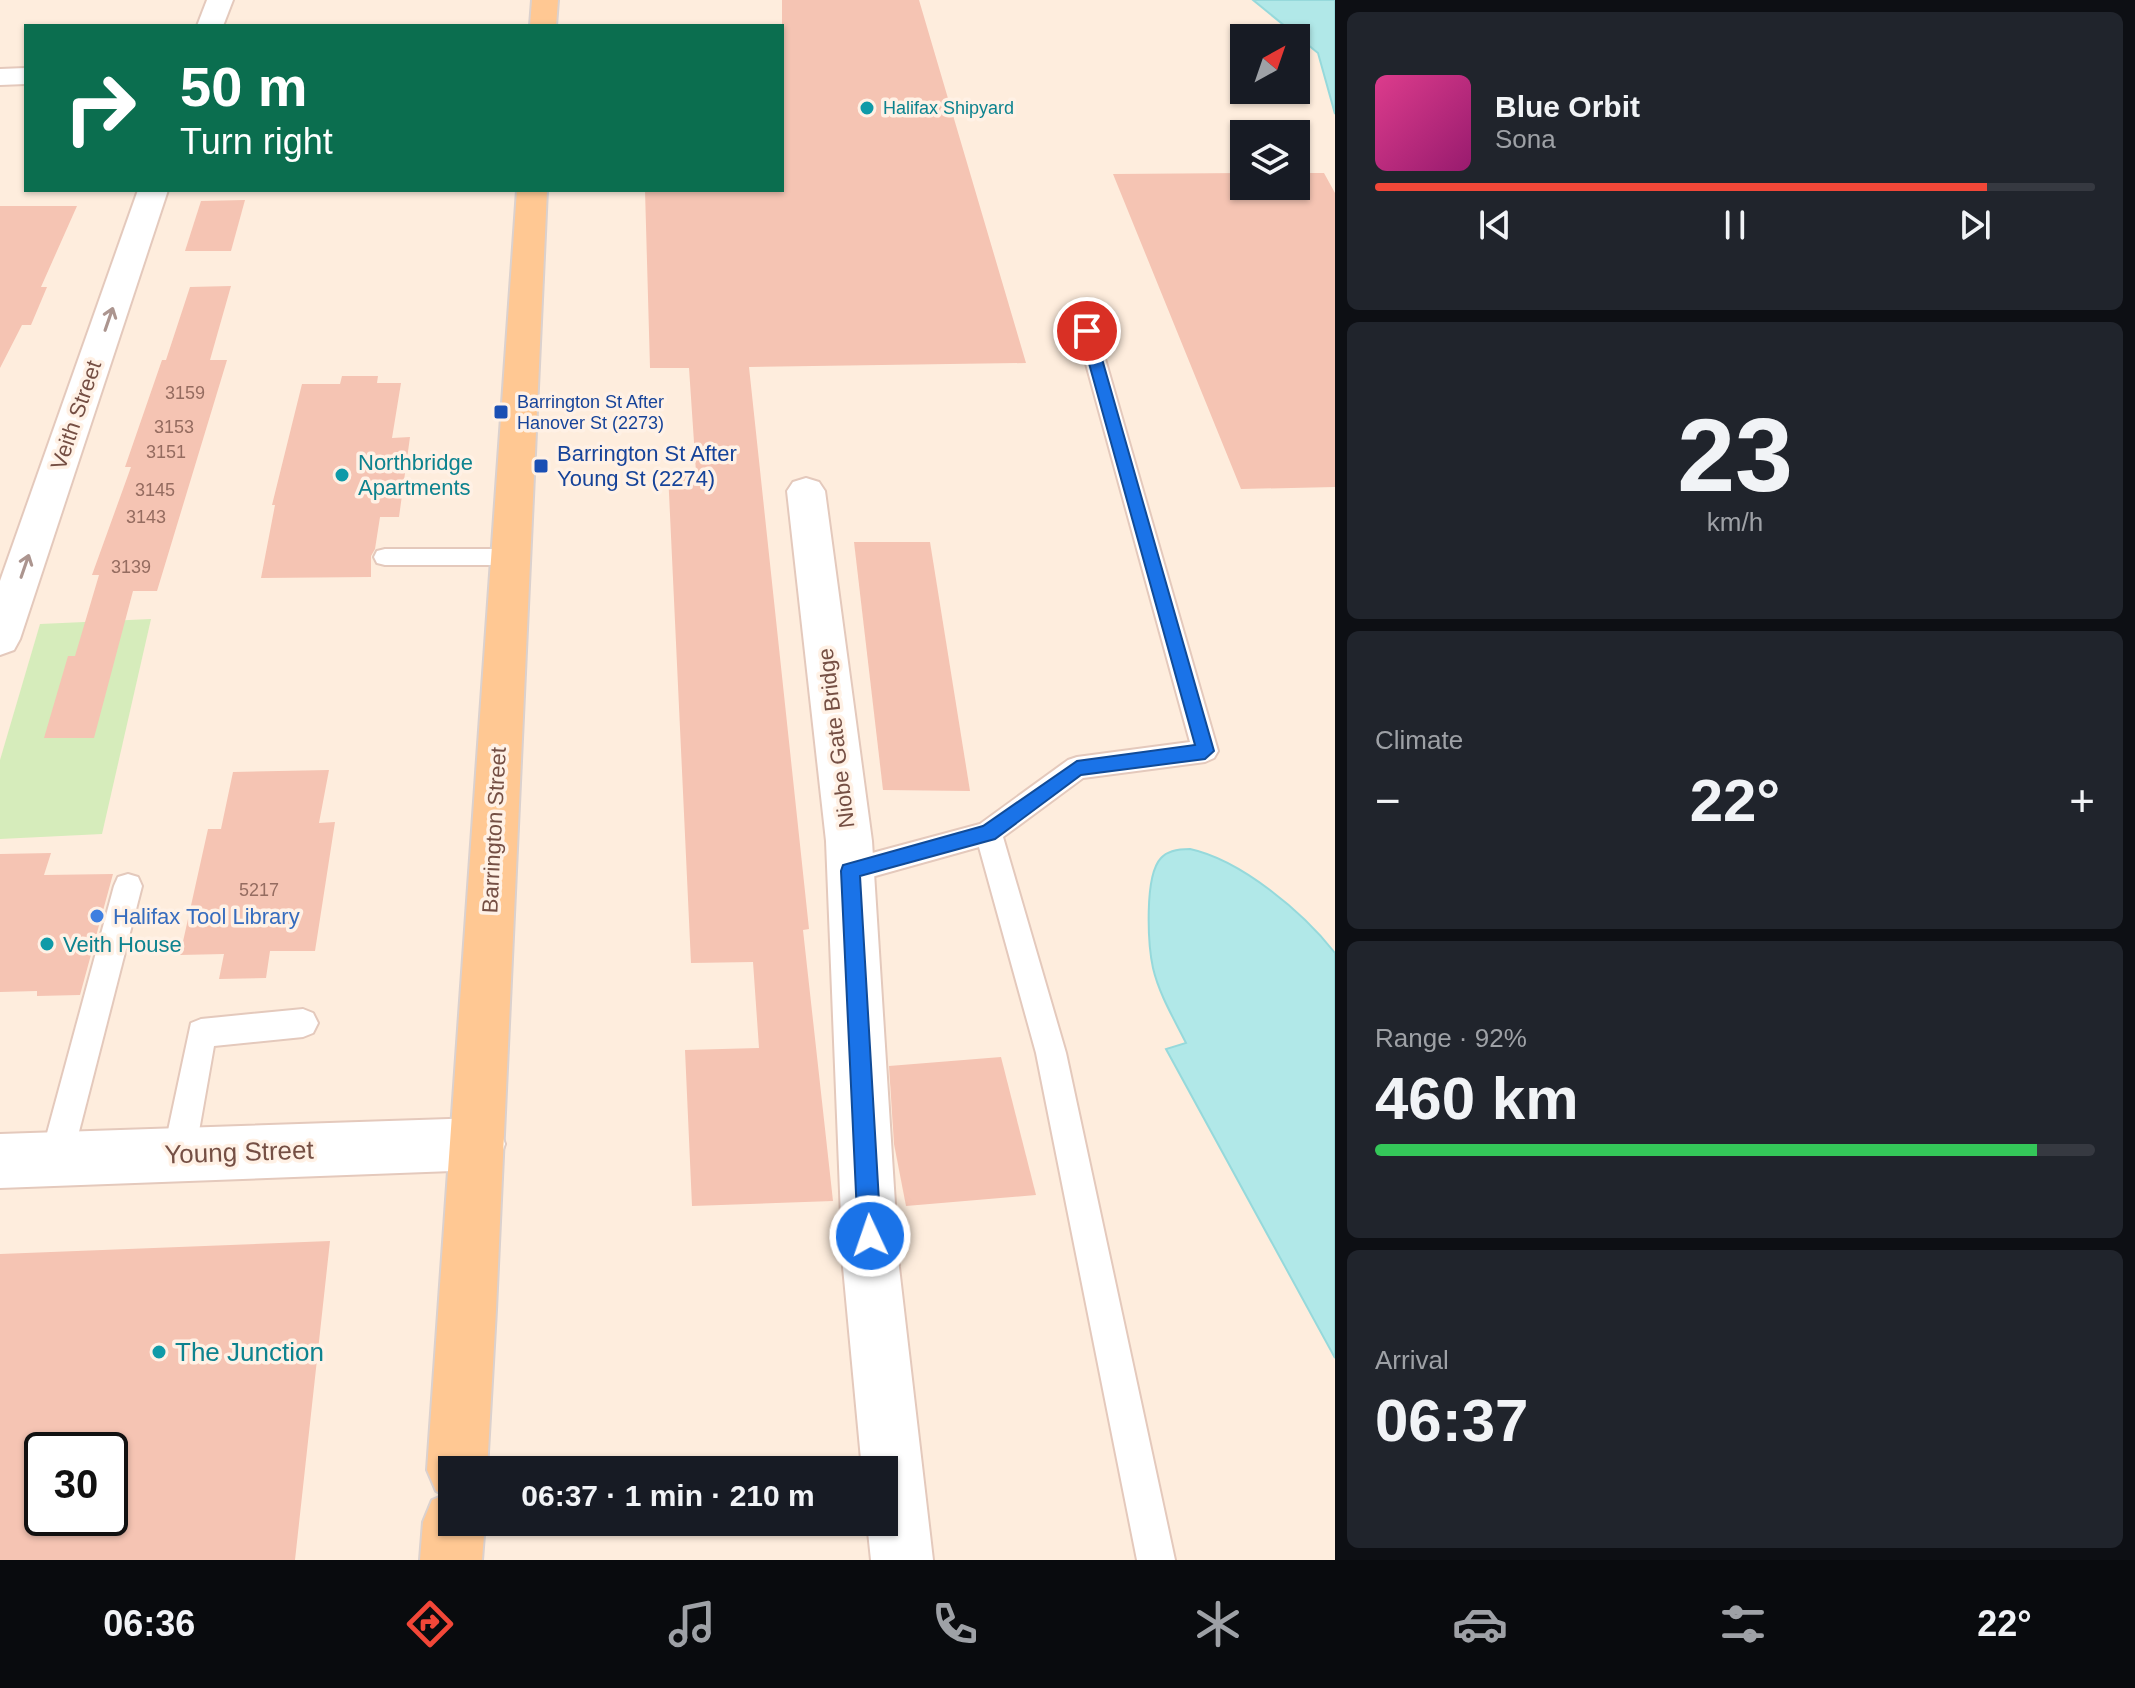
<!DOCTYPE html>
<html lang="en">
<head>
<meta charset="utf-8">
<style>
  body { margin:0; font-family:Helvetica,sans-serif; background:#20242c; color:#f1f3f6; height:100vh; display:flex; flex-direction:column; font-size:30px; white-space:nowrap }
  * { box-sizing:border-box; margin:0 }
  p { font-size:26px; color:#9ea1a6 }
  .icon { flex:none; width:44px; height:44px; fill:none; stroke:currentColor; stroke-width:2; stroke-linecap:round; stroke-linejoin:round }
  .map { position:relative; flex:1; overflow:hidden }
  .drawer { display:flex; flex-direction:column; gap:12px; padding:12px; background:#0d0f14; width:800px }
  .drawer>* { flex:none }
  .banner { position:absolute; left:24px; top:24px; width:760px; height:168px; border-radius:0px; box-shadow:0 2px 6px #0004; background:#0b6e4f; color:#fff; overflow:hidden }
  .needle { width:52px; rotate:40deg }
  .controls { position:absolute; left:1230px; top:24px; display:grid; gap:16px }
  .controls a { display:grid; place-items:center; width:80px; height:80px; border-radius:0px; background:#171b24; box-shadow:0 2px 6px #0004; font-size:40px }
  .speed { position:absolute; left:24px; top:1432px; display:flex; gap:16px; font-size:40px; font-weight:700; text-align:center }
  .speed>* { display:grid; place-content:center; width:104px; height:104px; border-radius:50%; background:#171b24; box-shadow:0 2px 6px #0004; line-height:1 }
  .speed .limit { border:4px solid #111; border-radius:12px; background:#fff; color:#111 }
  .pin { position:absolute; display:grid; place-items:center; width:68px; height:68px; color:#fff; margin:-34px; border:4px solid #fff; border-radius:50%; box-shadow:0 2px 8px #0007 }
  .me { position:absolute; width:88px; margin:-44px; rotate:357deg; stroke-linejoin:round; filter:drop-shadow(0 0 6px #0008) }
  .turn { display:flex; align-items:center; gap:28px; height:168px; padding:0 24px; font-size:36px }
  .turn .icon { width:104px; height:104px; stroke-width:2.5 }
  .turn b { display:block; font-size:56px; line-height:68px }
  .big { font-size:60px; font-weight:700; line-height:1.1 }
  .drawer .tile { flex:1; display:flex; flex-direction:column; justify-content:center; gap:12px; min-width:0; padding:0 28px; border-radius:12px; background:#20242c }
  .drawer .dial { align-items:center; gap:0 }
  .dial b { font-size:104px; line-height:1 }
  .song { display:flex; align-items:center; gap:24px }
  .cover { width:96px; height:96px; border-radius:12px; background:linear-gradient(135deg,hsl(330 70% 55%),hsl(320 70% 35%)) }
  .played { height:8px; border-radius:4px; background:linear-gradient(90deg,#f24738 85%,#363941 85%) }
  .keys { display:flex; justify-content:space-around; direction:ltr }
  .heat { display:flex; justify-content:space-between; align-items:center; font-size:44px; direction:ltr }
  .charge { height:12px; border-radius:6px; background:linear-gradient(90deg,#34c759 92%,#363941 0) }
  .trip { position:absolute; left:438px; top:1456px; width:460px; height:80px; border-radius:0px; background:#171b24; box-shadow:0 2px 6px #0004; font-weight:700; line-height:80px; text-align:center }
  .dock { display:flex; height:128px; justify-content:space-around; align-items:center; background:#090b0e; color:#9ea1a6 }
  .dock .icon { width:56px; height:56px }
  .dock .active { color:#f24738 }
  .dock b { font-size:36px; color:#f1f3f6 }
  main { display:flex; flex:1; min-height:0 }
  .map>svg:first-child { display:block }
</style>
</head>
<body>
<main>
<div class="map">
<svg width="1335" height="1560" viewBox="0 0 1335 1560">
  <rect width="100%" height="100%" fill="#feeddd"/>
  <polygon fill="#d6ecbb" points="151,619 102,834 0,839 0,760 40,624"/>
  <g fill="#b1e8e8" stroke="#96d9db" stroke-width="2">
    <polygon points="1253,0 1335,0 1335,114 1318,53"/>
    <path d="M1190,849C1241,860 1303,912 1335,953V1358L1166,1049L1186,1043C1174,1019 1159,994 1153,968C1148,945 1144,876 1161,858C1168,850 1180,849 1190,849Z"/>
  </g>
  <g fill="#f5c4b3" fill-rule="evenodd">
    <polygon points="782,0 919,0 1026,363 749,367 809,929 803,930 833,1201 692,1206 685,1050 759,1048 753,962 691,963 668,472 696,472 689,368 650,368 645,190 782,190"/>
    <polygon points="1244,173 1244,186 1296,186 1296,173 1324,173 1335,193 1335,487 1241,489 1113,174"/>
    <polygon points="245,200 231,251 185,251 201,201"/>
    <polygon points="0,206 77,206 41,287 47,287 31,325 22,325 0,368"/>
    <polygon points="231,286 210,360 227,360 157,591 133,591 94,738 44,738 68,656 75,656 99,575 92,575 131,467 125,467 162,360 166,360 190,287"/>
    <polygon points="342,376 378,376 377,383 401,383 392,438 410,437 399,517 380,517 375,549 371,556 371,577 261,578 275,505 272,505 302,384 340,384"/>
    <polygon points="854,542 930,542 970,791 883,790"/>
    <polygon points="329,770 319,823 335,822 315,951 270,951 266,978 219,979 224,954 180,955 208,829 221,829 233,772"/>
    <polygon points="51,853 44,875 113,874 80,995 37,996 37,991 0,992 0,854"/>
    <polygon points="1001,1057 1036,1195 906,1206 894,1144 889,1066"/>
    <path d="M330,1241L295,1560H0V1254ZM42,1450H110V1518H42Z"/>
  </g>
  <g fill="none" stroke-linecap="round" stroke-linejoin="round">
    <defs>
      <g id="service">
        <polygon points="1087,325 1097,331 1218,751 1214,758 1205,762 1083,778 1003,837 1066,1053 1175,1560 1137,1560 1036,1053 979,847 850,883 840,879 836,871 840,863 850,859 980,824 1068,760 1077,757 1190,742 1077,331"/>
        <polygon points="385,549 508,549 516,551 519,557 516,563 508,565 385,565 377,563 374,557 377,551"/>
        <polygon points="128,874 138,877 142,886 72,1159 67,1170 56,1175 45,1170 40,1159 114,886 118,877"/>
        <polygon points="303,1009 313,1013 318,1023 313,1033 303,1037 214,1046 195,1154 190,1165 179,1170 168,1165 163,1154 191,1023 201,1019"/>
      </g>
      <g id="minor">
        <polygon points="207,0 233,0 223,26 197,26"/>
        <polygon points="26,68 26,84 0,85 0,69"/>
        <polygon points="138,190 168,190 20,639 14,650 0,655 0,581"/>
        <polygon points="806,478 819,482 825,491 872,841 899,1267 933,1560 871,1560 867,1522 884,1522 884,1470 862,1470 843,1267 826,841 787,491 793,482"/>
      </g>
      <polygon id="tertiary" points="479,1118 498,1125 505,1144 498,1163 479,1170 0,1188 0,1134"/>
      <g id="primary">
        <polygon points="532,0 558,0 556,26 530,26"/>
        <polygon points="517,190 547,190 496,1310 487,1470 452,1470 452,1522 485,1522 482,1560 420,1560 423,1522 432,1500 444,1495 436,1491 427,1470"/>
      </g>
    </defs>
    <use href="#service" stroke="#e4c9bc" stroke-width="4"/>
    <use href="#minor" stroke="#e4c9bc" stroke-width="4"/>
    <use href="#tertiary" stroke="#e4c9bc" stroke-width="4"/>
    <use href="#primary" stroke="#dbd1ce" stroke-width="4"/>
    <use href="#service" fill="#fff" fill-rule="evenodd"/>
    <use href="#minor" fill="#fff" fill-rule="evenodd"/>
    <use href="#tertiary" fill="#fff" fill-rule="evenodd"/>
    <use href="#primary" fill="#ffc893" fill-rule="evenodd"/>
  </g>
  <defs><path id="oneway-shaft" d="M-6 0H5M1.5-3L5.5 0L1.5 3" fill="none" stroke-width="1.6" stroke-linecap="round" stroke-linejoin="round" transform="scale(2)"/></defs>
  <g stroke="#ac958f">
    <use href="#oneway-shaft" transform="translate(109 319) rotate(-71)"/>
    <use href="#oneway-shaft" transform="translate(25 566) rotate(-71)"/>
  </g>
  <polygon fill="#1a73e8" stroke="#114b97" stroke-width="2" points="1087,327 1094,331 1214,751 1205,759 1081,775 995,839 860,876 881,1236 878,1244 870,1248 862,1244 858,1236 841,871 843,865 983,826 1077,761 1195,745 1080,331"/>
  <g fill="#0f9aa8" stroke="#fff1e5" stroke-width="3">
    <circle cx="867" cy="108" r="8"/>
    <circle cx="342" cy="475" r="8"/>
    <circle cx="47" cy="944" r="8"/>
    <circle cx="159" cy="1352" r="8"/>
  </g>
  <g fill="#1a4fb4" stroke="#fff1e5" stroke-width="3">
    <rect x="493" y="404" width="16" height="16" rx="4"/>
    <rect x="533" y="458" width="16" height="16" rx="4"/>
  </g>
  <circle fill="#3f7fe0" stroke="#fff1e5" stroke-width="3" cx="97" cy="916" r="8"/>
  <g text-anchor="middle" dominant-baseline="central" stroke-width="7" stroke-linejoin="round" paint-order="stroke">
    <g font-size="18" fill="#0d838f" stroke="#fff1e5" text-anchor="start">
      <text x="883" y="108">Halifax Shipyard</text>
    </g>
    <g font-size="18" fill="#956c60">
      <text x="185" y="393">3159</text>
      <text x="174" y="427">3153</text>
      <text x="166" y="452">3151</text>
      <text x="155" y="490">3145</text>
      <text x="146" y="517">3143</text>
      <text x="131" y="567">3139</text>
      <text x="259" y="890">5217</text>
    </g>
    <g font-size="18" fill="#164399" stroke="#fff1e5" text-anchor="start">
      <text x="517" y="402">Barrington St After<tspan x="517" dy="21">Hanover St (2273)</tspan></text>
    </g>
    <g font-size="22" fill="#754f44" stroke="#fff1e5">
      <text transform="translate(76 415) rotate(-71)">Veith Street</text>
      <text transform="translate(836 738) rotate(-97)">Niobe Gate Bridge</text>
      <text transform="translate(494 830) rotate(-87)">Barrington Street</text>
    </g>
    <g font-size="22" fill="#164399" stroke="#fff1e5" text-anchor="start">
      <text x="557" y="453">Barrington St After<tspan x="557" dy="25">Young St (2274)</tspan></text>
    </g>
    <g font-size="22" fill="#0d838f" stroke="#fff1e5" text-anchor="start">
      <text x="358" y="462">Northbridge<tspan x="358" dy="25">Apartments</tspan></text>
      <text x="63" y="944">Veith House</text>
    </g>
    <g font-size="22" fill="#366cbe" stroke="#fff1e5" text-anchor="start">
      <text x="113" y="916">Halifax Tool Library</text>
    </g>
    <g font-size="26" fill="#754f44" stroke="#fff1e5">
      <text transform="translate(239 1152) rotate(-2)">Young Street</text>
    </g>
    <g font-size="26" fill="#0d838f" stroke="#fff1e5" text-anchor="start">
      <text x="175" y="1352">The Junction</text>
    </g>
  </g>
</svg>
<div class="controls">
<a><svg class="needle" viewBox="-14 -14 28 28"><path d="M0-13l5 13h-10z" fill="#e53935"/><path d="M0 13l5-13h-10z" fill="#9ea1a6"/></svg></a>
<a><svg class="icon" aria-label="layers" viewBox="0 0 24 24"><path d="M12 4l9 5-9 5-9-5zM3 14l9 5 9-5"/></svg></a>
</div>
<div class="speed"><div class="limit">30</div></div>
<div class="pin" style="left:1087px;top:331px;background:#d93025"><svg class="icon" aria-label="arrive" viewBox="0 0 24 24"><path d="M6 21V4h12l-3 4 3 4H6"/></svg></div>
<svg class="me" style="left:870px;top:1236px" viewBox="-20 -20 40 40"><circle r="17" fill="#1a73e8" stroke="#fff" stroke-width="3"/><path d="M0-11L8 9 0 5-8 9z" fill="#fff"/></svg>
<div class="trip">06:37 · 1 min · 210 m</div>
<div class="banner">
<div class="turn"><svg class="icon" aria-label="right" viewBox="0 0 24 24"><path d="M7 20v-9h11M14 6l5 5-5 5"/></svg><div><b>50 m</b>Turn right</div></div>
</div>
</div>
<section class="drawer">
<div class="tile">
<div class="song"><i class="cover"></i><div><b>Blue Orbit</b><p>Sona</p></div></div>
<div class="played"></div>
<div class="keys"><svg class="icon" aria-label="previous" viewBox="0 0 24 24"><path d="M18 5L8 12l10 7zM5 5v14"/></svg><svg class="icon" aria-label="pause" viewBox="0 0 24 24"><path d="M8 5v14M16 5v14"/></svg><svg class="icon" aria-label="next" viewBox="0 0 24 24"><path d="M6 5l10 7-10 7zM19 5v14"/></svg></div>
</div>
<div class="tile dial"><b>23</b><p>km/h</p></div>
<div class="tile"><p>Climate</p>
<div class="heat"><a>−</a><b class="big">22°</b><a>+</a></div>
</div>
<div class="tile"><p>Range · 92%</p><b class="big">460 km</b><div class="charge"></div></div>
<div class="tile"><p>Arrival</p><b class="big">06:37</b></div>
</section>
</main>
<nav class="dock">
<b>06:36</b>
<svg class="icon active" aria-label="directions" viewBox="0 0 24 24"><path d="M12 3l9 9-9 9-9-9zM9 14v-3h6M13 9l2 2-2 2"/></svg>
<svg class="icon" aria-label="music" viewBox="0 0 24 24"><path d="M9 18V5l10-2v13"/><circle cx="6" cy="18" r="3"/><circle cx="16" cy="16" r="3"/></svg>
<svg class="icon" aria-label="phone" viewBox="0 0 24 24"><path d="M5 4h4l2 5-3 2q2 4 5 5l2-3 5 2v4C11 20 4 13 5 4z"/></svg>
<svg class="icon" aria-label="climate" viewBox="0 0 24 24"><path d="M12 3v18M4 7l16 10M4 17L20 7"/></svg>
<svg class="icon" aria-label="car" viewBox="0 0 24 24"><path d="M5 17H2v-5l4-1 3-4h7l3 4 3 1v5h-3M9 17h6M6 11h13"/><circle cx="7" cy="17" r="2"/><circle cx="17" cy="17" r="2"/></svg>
<svg class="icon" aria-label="filters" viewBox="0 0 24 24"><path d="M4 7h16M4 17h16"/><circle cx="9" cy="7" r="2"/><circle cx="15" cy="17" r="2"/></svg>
<b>22°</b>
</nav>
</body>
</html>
